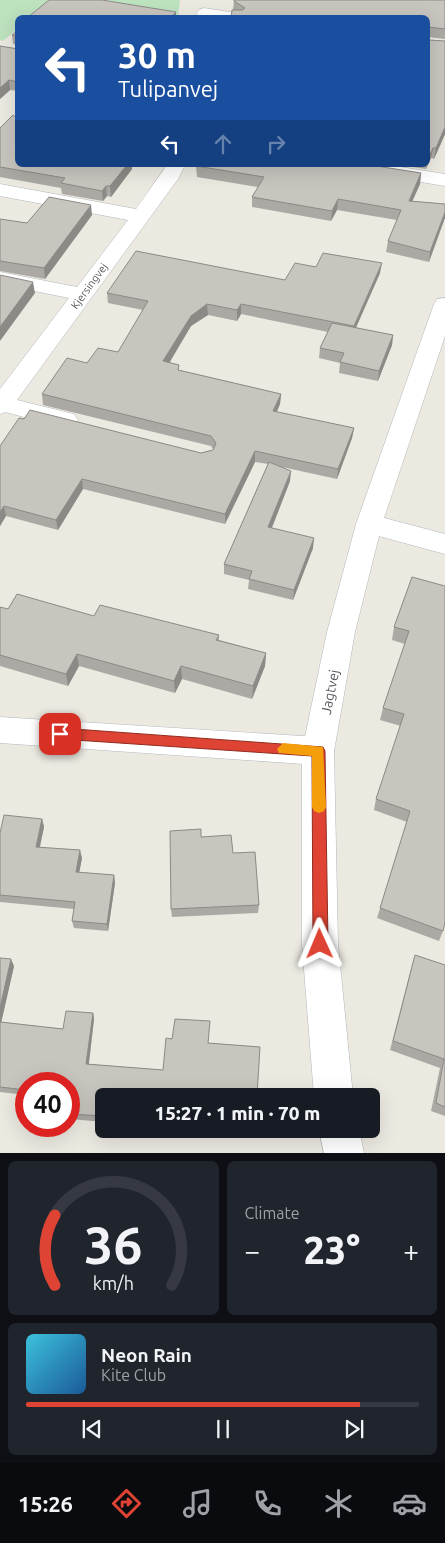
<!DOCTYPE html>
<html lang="en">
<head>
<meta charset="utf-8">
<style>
  body { margin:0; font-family:Ubuntu,sans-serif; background:#20242c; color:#f1f3f6; height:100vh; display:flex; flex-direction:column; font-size:19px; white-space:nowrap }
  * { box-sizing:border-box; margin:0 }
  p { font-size:16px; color:#9ea1a6 }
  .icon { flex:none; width:28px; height:28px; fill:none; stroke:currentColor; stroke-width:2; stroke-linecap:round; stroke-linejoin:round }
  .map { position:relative; height:1153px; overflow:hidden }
  .sheet { display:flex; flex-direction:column; gap:8px; padding:8px; background:#0d0f14; flex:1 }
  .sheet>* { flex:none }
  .guide { position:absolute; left:15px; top:15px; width:415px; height:152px; border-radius:8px; box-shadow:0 5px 20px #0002; background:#1a4fa0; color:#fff; overflow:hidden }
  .speed { position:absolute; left:15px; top:1072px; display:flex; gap:10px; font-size:25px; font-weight:700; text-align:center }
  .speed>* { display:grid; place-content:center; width:65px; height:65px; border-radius:50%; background:#171b24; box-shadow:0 5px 20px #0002; line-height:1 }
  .speed .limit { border:8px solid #d22; background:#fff; color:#111 }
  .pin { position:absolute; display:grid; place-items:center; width:42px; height:42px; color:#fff; margin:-21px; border-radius:10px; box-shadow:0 2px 8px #0006 }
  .me { position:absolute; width:55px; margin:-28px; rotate:359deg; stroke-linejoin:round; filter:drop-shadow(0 0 4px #0008) }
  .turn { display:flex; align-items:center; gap:18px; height:105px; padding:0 20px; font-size:22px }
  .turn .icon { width:65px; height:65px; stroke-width:2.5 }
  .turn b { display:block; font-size:35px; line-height:42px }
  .lanes { display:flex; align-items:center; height:48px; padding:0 20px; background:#0003; justify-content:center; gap:25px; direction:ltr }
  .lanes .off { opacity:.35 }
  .big { font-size:38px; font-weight:800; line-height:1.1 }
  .sheet .widget { flex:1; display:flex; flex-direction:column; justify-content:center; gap:8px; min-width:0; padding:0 18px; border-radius:8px; background:#20242c }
  .sheet .dial { align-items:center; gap:0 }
  .dial svg { height:130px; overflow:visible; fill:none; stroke:#363941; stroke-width:7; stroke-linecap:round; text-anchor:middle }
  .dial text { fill:#f1f3f6; stroke:none }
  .song { display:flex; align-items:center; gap:15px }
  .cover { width:60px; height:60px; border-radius:8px; background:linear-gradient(135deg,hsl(190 70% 55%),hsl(210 70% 35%)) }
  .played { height:5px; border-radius:2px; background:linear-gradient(90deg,#de4333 85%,#363941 85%) }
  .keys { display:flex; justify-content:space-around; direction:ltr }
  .heat { display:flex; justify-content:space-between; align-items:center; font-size:28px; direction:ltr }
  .sheet .tiles { flex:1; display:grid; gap:8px; grid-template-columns:1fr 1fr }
  .widget:last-child { grid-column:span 2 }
  .trip { position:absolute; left:95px; top:1088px; width:285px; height:50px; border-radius:8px; background:#171b24; box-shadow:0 5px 20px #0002; font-weight:800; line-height:50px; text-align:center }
  .dock { display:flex; height:80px; justify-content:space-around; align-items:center; background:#090b0e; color:#9ea1a6 }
  .dock .icon { width:35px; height:35px }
  .dock .on { color:#de4333 }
  .dock b { font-size:22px; color:#f1f3f6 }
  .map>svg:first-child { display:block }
</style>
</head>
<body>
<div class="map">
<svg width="445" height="1153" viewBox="0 0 445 1153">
  <rect width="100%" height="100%" fill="#ebe9e0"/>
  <g fill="#bde2be">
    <polygon points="0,0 51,0 30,17 18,18 17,29 3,41 0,40"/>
    <polygon points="97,0 180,0 178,15"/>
  </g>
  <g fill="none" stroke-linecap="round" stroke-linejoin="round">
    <defs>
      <g id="street">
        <polygon points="204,8 236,13 243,18 199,16 196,13 199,10"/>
        <polygon points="167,165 185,165 178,179 17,400 74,414 78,420 74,426 66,428 5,412 0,414 0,389 69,298 0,284 0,272 77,287 128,220 0,196 0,184 136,209"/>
        <polygon points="345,165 388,165 445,174 445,186 354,171 348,169"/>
        <polygon points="369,514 445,534 445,554 360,531 356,524 360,517"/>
        <polygon points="0,717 318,737 329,741 334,751 329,761 318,765 0,743"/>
      </g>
      <g id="secondary">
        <polygon points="445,298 445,336 382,524 355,632 334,751 338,944 353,1096 314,1096 302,944 302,751 327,632 356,524 434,304 437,299"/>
        <polygon points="319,1129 359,1129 364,1153 324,1153"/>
      </g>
    </defs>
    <use href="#street" stroke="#b3b6ba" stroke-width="1"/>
    <use href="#secondary" stroke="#b4b7bc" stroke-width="1"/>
    <use href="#street" fill="#fff" fill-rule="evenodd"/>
    <use href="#secondary" fill="#fff" fill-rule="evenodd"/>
  </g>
  <g fill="#aca9a4">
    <polygon points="234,0 445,0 445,39 428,37 428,40 445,41 445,134 434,159 431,158 426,169 400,165 428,165 428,18 233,10"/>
    <polygon points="18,30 18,45 13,44 12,35"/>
    <polygon points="0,46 18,49 18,91 10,90 0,99"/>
    <polygon points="0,128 18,165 132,165 132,169 111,197 107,196 103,201 62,194 61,188 0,177"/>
    <polygon points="196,166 421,173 420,184 412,201 445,204 429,262 386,252 388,241 397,220 337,210 331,221 252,207 252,197 258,187 197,177"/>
    <polygon points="92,215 45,279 0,271 0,219 27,223"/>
    <polygon points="316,267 380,273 356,328 393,335 392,345 378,381 339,373 340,363 319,358 320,348 328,332 241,314 237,321 208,315 191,326 169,362 179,365 179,370 281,394 280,404 277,412 354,428 352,438 337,479 282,467 290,481 272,528 313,548 293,600 248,589 249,580 224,574 224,564 268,464 255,462 225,524 83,489 58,530 6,516 0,526 0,446 201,453 213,450 213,449 211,446 43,405 42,394 87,363 118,352 143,310 108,303 107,293 285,280"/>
    <polygon points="412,577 443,931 439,941 377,918 407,822 374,810 376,799 401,726 380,720 383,708 405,644 392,640 394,627"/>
    <polygon points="0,607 8,609 94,616 219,635 219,640 266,653 265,666 252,699 182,679 175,693 79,666 68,686 0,666"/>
    <polygon points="42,819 44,827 40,847 82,858 79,872 114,875 115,883 108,931 74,928 72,921 74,909 0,902 0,833"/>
    <polygon points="201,837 259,905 258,913 172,917 171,909"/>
    <polygon points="415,955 445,965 445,1116 431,1111 440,1068 390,1050 412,965"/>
    <polygon points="0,958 14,966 1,1022 63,1029 93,1013 94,1019 89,1064 163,1070 172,1039 210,1021 208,1043 260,1047 104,1096 104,1122 69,1119 69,1084 26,1084 26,1095 0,1092"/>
  </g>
  <g fill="#8c8a86">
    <polygon points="176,12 176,18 170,18"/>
    <polygon points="9,80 10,90 0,99 0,88"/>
    <polygon points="445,127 445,134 434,159 436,148"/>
    <polygon points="433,148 431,158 426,169 427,165 428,165 428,159"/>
    <polygon points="127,165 132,165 132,169 111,197 110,186"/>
    <polygon points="421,173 420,184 408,211 409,201"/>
    <polygon points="106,186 107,196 103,201 102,191"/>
    <polygon points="338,199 337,210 331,221 332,211"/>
    <polygon points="91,205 92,215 45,279 44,268"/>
    <polygon points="445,212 445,218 429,262 430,252"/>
    <polygon points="382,263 380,273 352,336 354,326"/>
    <polygon points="33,282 35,293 0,341 0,327"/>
    <polygon points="207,304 208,315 191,326 164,372 163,361 191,316"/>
    <polygon points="241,304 241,314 237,321 237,310"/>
    <polygon points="393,335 392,345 378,381 379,371"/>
    <polygon points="281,394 280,404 272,422 273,411"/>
    <polygon points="354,428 352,438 337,479 338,469"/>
    <polygon points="255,451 255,462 225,524 225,514"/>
    <polygon points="291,471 290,481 268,537 268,527"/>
    <polygon points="82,479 83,489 58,530 56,520"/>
    <polygon points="4,506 6,516 0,526 0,512"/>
    <polygon points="314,538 313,548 293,600 294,590"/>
    <polygon points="266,653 265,666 252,699 253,686"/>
    <polygon points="77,654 79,666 68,686 66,674"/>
    <polygon points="181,666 182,679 175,693 174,681"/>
    <polygon points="42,819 44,827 38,854 36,847"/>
    <polygon points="80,850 82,858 78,879 76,872"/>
    <polygon points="114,875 115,883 108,931 107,924"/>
    <polygon points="11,959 14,966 0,1028 0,1008"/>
    <polygon points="93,1013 94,1019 88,1069 86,1064"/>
  </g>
  <g fill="#c8c5bf" stroke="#8c8a86">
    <polygon points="49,0 102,0 176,12 170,18 27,18"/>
    <polygon points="234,0 445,0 445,29 428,27 428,40 445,41 445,127 436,148 433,148 428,159 428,18 231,18 232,10 243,10 245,8 234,1"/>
    <polygon points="18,30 18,36 12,35"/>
    <polygon points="0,46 18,49 18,82 9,80 0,88"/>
    <polygon points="13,115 18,119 18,165 127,165 110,186 106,186 102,191 61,183 65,178 0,167 0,128"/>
    <polygon points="197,165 370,165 421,173 409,201 445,204 445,212 430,252 388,241 401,210 338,199 332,211 252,197 264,177 196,166"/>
    <polygon points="49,197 91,205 44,268 0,261 0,219 27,223"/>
    <polygon points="136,251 285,280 295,263 316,267 323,253 382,263 354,326 241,304 237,310 207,304 191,316 163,361 179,365 178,370 281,394 273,411 354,428 338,469 255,451 225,514 82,479 56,520 4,506 0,512 0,446 19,418 24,419 30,410 201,453 213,450 216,443 211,436 42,394 67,358 87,363 98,348 118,352 148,301 107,293"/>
    <polygon points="0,275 33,282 0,327"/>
    <polygon points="332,323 393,335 379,371 340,362 344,353 320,348"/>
    <polygon points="269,462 291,471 268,527 314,538 294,590 249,579 252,571 224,564"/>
    <polygon points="412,577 445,586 445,922 443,931 380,908 410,811 376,799 404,714 383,708 409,631 394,627"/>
    <polygon points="17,594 94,616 100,605 219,635 216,640 266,653 253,686 181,666 174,681 77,654 66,674 0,655 0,607 8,609"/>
    <polygon points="4,815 42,819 36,847 80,850 76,872 114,875 107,924 72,921 75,902 0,895 0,833"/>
    <polygon points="201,829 201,837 231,835 233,853 255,852 259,905 171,909 170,831"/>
    <polygon points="415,955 445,965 445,1107 436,1103 444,1059 393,1041"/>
    <polygon points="0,958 11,959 0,1008"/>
    <polygon points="66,1011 93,1013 86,1064 163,1070 166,1038 172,1039 175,1019 210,1021 208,1043 260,1047 257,1096 104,1096 104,1116 69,1114 69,1084 26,1084 26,1090 0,1087 0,1022 63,1029"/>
  </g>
  <polygon fill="#de4333" stroke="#902c21" points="60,728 323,747 325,751 328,944 326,949 320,951 315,949 313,944 312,756 60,739 53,734"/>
  <polygon fill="#f59e0b" points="283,743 323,747 326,807 324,811 319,813 314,811 312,807 312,756 279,753 277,749"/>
  <g text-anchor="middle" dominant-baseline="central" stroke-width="5" stroke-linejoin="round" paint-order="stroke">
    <g font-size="11" fill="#595c60" stroke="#fff">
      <text transform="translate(89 286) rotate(-54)">Kjersingvej</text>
    </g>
    <g font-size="14" fill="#595c60" stroke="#fff">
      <text transform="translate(330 692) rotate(-79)">Jagtvej</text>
    </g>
  </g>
</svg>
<div class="speed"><div class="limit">40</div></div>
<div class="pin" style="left:60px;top:734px;background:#d93025"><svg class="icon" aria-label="arrive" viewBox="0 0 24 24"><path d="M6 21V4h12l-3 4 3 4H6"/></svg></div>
<svg class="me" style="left:320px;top:944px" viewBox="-20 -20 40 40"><path d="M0-17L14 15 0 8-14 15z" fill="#de4333" stroke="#fff" stroke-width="4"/></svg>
<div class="trip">15:27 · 1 min · 70 m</div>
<div class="guide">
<div class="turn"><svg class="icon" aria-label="left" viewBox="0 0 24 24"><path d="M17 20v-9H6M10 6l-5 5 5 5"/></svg><div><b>30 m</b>Tulipanvej</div></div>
<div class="lanes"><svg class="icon" aria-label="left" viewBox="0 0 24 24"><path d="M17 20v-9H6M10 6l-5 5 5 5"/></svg><svg class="icon off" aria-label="ahead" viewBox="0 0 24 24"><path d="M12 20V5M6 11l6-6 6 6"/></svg><svg class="icon off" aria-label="right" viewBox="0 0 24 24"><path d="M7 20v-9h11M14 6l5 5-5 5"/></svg></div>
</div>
</div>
<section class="sheet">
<div class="tiles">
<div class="widget dial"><svg viewBox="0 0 100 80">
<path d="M14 69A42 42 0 1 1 86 69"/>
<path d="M14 69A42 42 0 0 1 14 26" stroke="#de4333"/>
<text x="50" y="56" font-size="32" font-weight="700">36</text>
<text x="50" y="72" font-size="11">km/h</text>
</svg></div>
<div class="widget"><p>Climate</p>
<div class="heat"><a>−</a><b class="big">23°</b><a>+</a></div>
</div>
<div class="widget">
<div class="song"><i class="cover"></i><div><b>Neon Rain</b><p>Kite Club</p></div></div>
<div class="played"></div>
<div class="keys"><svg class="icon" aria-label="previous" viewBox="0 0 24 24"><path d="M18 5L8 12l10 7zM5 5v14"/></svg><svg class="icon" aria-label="pause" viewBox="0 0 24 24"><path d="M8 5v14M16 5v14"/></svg><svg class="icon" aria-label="next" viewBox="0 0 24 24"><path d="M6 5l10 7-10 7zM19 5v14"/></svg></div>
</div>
</div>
</section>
<nav class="dock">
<b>15:26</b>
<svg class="icon on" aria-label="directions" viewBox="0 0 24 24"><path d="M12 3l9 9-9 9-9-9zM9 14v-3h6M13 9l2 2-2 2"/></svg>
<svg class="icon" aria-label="music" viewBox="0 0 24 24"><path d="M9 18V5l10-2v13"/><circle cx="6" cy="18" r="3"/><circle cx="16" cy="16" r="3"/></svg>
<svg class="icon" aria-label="phone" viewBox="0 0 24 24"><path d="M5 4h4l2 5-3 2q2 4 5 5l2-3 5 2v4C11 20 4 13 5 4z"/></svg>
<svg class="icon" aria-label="climate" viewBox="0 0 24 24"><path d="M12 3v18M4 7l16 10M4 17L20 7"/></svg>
<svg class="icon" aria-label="car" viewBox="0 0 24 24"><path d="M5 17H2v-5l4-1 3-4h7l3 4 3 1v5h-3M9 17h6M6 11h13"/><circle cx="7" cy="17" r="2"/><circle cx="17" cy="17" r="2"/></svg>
</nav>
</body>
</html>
